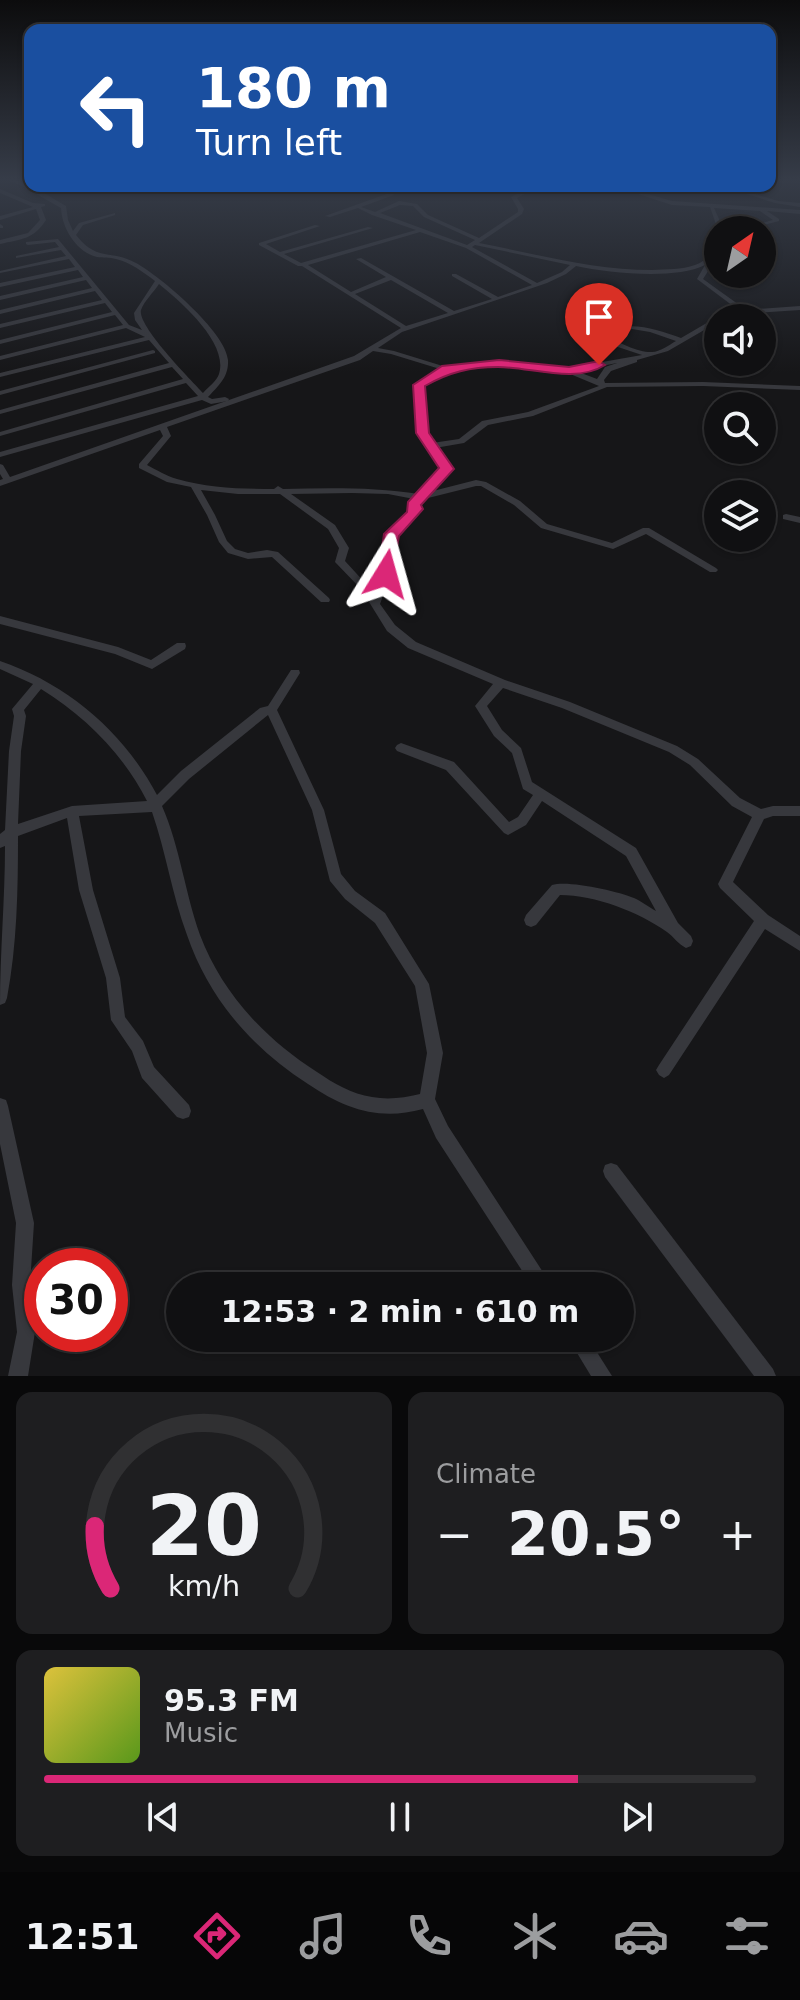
<!DOCTYPE html>
<html lang="en">
<head>
<meta charset="utf-8">
<style>
  body { margin:0; font-family:"DejaVu Sans",sans-serif; background:#1e1e20; color:#f1f3f6; height:100vh; display:flex; flex-direction:column; font-size:30px; white-space:nowrap }
  * { box-sizing:border-box; margin:0 }
  p { font-size:26px; color:#9c9d9f }
  .icon { flex:none; width:44px; height:44px; fill:none; stroke:currentColor; stroke-width:2; stroke-linecap:round; stroke-linejoin:round }
  .map { position:relative; height:1376px; overflow:hidden }
  .details { display:flex; flex-direction:column; gap:16px; padding:16px; background:#09090a; flex:1 }
  .details>* { flex:none }
  .banner { position:absolute; left:24px; top:24px; width:752px; height:168px; border-radius:16px; box-shadow:0 2px 6px #0004,0 0 0 2px #303032; background:#1a4fa0; color:#fff; overflow:hidden }
  .needle { width:52px; rotate:34deg }
  .buttons { position:absolute; left:704px; top:216px; display:grid; gap:16px }
  .buttons a { display:grid; place-items:center; width:72px; height:72px; border-radius:50%; background:#101012; box-shadow:0 2px 6px #0004,0 0 0 2px #303032; font-size:40px }
  .speed { position:absolute; left:24px; top:1248px; display:flex; gap:16px; font-size:40px; font-weight:700; text-align:center }
  .speed>* { display:grid; place-content:center; width:104px; height:104px; border-radius:50%; background:#101012; box-shadow:0 2px 6px #0004,0 0 0 2px #303032; line-height:1 }
  .speed .limit { border:12px solid #d22; background:#fff; color:#111 }
  .pin { position:absolute; display:grid; place-items:center; width:68px; height:68px; color:#fff; margin:-82px -34px; border-radius:50% 50% 50% 0; rotate:-45deg; box-shadow:0 0 8px #0007 }
  .pin .icon { rotate:45deg }
  .me { position:absolute; width:88px; margin:-44px; rotate:8deg; stroke-linejoin:round; filter:drop-shadow(0 0 6px #0008) }
  .turn { display:flex; align-items:center; gap:28px; height:168px; padding:0 40px; font-size:36px }
  .turn .icon { width:104px; height:104px; stroke-width:2.5 }
  .turn b { display:block; font-size:56px; line-height:68px }
  .big { font-size:60px; font-weight:700; line-height:1.1 }
  .details .widget { flex:1; display:flex; flex-direction:column; justify-content:center; gap:12px; min-width:0; padding:0 28px; border-radius:16px; background:#1e1e20 }
  .details .dial { align-items:center; gap:0 }
  .dial svg { height:208px; overflow:visible; fill:none; stroke:#303032; stroke-width:7; stroke-linecap:round; text-anchor:middle }
  .dial text { fill:#f1f3f6; stroke:none }
  .song { display:flex; align-items:center; gap:24px }
  .cover { width:96px; height:96px; border-radius:12px; background:linear-gradient(135deg,hsl(50 70% 55%),hsl(90 70% 35%)) }
  .played { height:8px; border-radius:4px; background:linear-gradient(90deg,#db2777 75%,#303032 75%) }
  .keys { display:flex; justify-content:space-around; direction:ltr }
  .heat { display:flex; justify-content:space-between; align-items:center; font-size:44px; direction:ltr }
  .details .tiles { flex:1; display:grid; gap:16px; grid-template-columns:1fr 1fr }
  .widget:last-child { grid-column:span 2 }
  .trip { position:absolute; left:166px; top:1272px; width:468px; height:80px; border-radius:40px; background:#101012; box-shadow:0 2px 6px #0004,0 0 0 2px #303032; font-weight:700; line-height:80px; text-align:center }
  .menu { display:flex; height:128px; justify-content:space-around; align-items:center; background:#060607; color:#9c9d9f }
  .menu .icon { width:56px; height:56px }
  .menu .current { color:#db2777 }
  .menu b { font-size:36px; color:#f1f3f6 }
  .map>svg:first-child { display:block }
</style>
</head>
<body>
<div class="map">
<svg width="800" height="1376" viewBox="0 0 800 1376">
  <rect width="100%" height="100%" fill="#161618"/>
  <g fill="none" stroke-linecap="round" stroke-linejoin="round">
    <g fill="#37383d" fill-rule="evenodd">
      <path d="M8,180C28,180 48,196 66,206L68,220L73,231L79,223L115,213V215L83,225L76,235C97,262 110,249 136,263C160,276 226,332 228,360C229,377 218,386 208,397L212,399L225,397L229,399L228,401L211,404L202,400L0,457V452L198,396L186,383L0,436V432L183,379L172,367L0,414V410L169,363L149,340L0,377V373L145,337L126,328L0,360V356L123,325L115,315L0,344V340L112,312L105,303L0,328V324L102,300L95,291L0,314V310L92,288L86,280L0,300V296L83,277L78,270L0,287V283L75,267L69,259L0,273V271L66,256L61,250L16,258V256L59,247L55,242L28,245L26,244V242L58,239L129,325L142,330L135,320L134,313L155,281C143,272 130,262 116,259C110,257 103,258 97,257C76,252 62,228 61,208L24,187ZM159,284C180,301 229,343 219,374C217,381 208,387 203,393C192,381 137,326 141,310C144,301 154,292 159,284Z"/>
      <path d="M532,186H539L517,198L524,209L522,214L479,243C536,254 593,270 652,270C666,269 682,270 695,265C707,261 710,252 718,245V251L710,262L712,265L703,279L742,307L743,310L800,306V310L740,314L726,318H718V322L668,351L637,360V362L611,371L604,380L605,383L703,382L800,386V390L703,386L607,387L533,416L488,425L464,443L435,448L451,469L439,479L429,492L476,480L486,482L520,501L547,524L612,543L643,528H649L716,568L718,570L716,572H710L646,534L613,549L541,528L514,505L481,486H476L424,499L418,505L420,509L416,516L394,539L391,574L380,604L395,625L416,642L505,680L570,702L677,746L698,759L740,798L761,809L773,806H800V816H773L764,819L733,882L768,915L800,936V951L765,929L669,1075L664,1078L659,1075L656,1070L659,1065L754,921L720,888L718,884L752,817L732,806L690,765L669,752L562,708L503,688L487,706L502,730L521,748L532,782L636,848L678,923L691,936L693,941L691,946L686,948C678,944 674,937 667,932C639,912 595,895 560,895L536,925L531,927L526,925L524,920L526,915L552,885C568,880 617,891 634,898C641,901 649,907 656,911L626,856L542,801L526,825L508,835L504,833L446,770L397,751L395,748L397,745L401,743L454,762L509,822L518,817L533,795L523,789L512,753L494,736L475,706L493,684L408,648L387,631L361,589L335,562L339,548L328,529L280,494H238L201,490L215,515L227,541L235,549L248,553L267,550L278,552L329,598L330,600L329,602H321L272,557L248,559L228,553L219,542L207,515L191,487L167,482L139,468V464L163,436L160,430L0,486V480L3,479L0,474V464L3,465L10,477L354,356L401,328L302,266H298L259,245V243L315,225L320,226L266,244L280,252L368,227L373,228L284,254L301,263L416,230L372,215L358,208L330,217L325,216L392,192L394,195L361,207L375,212L399,201L417,204L428,215L479,238L518,212V209L511,197ZM400,205L413,206L424,217L475,240L467,245L380,213ZM420,232L466,248L532,285L498,297L456,274H452V276L492,299L454,311L361,258L356,259L386,277L351,292L308,265ZM475,245L570,265L562,272L537,283L472,247ZM705,265L697,279L737,309L736,311L717,317L681,338C654,329 626,318 601,336L612,345L642,355L568,368L499,362L446,367L394,351L378,348L402,332L547,283L566,274L576,266C609,273 675,280 705,265ZM391,280L448,313L406,326L355,294ZM632,329L650,332L676,341C669,345 660,352 652,352C641,353 617,343 609,336L623,330ZM373,351L391,354L440,369L414,386L419,432L426,446L442,468L433,475L419,494C374,487 329,488 283,489L278,486L274,489C241,489 208,488 177,479C166,476 157,470 147,465L171,436L167,427L360,360ZM617,363L605,367L597,379L576,371ZM499,366L563,371L599,386L528,412L482,421L459,439L432,443L426,425L422,387L448,371ZM352,493L388,494L414,499L409,505L412,509L410,512L384,538L381,574L374,594L367,585L345,561L349,548L335,525L291,494Z"/>
      <polygon points="613,186 621,186 672,201 800,210 800,214 767,211 779,219 779,221 745,230 735,230 773,220 760,211 714,208 724,230 718,230 710,207 672,205"/>
      <polygon points="721,186 729,186 778,201 800,203 800,207 775,203"/>
      <path d="M0,189L33,203L45,204V206L41,207L46,220C33,240 21,239 0,244V240L28,233L40,220L36,209L0,220V216L33,207L0,193Z"/>
      <polygon points="0,224 3,226 3,228 0,228"/>
      <polygon points="153,350 155,351 155,353 0,395 0,391"/>
      <polygon points="786,514 800,517 800,523 783,519 783,515"/>
      <polygon points="0,616 118,647 151,660 177,643 185,643 186,646 185,649 152,669 115,654 0,624"/>
      <path d="M0,661C67,684 123,731 157,795L181,771L260,708L268,706L291,670H299L300,673L277,710L324,810L341,874L355,891L385,913L429,984L443,1053L435,1099L448,1126L552,1286H532L436,1138L423,1109C379,1121 345,1109 308,1084C252,1048 209,999 187,935C172,895 166,852 152,812L79,816L93,890L120,978L125,1017L143,1041L154,1067L189,1105L191,1111L189,1117L183,1119L177,1117L142,1078L132,1051L111,1020L106,978L79,890L67,818L18,836C18,891 17,944 7,998L5,1003L0,1005C0,952 5,899 5,846L0,848V834L5,830L9,751L14,716L12,709L33,684L0,669ZM41,689C86,717 123,754 147,801L72,806L18,824L21,751L26,716L24,710ZM268,715L312,810L330,881L345,899L375,923L415,986L427,1053L420,1094C404,1098 388,1100 372,1097C352,1094 333,1083 317,1072C265,1039 222,993 200,935C185,893 180,847 162,806L189,779Z"/>
      <polygon points="0,1098 6,1100 8,1106 34,1223 30,1285 35,1332 28,1376 8,1376 17,1332 12,1285 16,1223 0,1144"/>
      <polygon points="611,1163 617,1165 773,1369 776,1376 754,1376 605,1177 603,1171 605,1165"/>
      <polygon points="568,1338 588,1338 612,1376 591,1376"/>
    </g>
  </g>
  <linearGradient id="sky" x2="0" y2="1"><stop stop-color="#0c0c0d"/><stop offset="0.48" stop-color="#363c48"/><stop offset="1" stop-color="#363c48" stop-opacity="0"/></linearGradient>
  <rect width="800" height="373" fill="url(#sky)"/>
  <path fill="#db2777" stroke="#8e194d" stroke-width="2" d="M499,360L569,367L599,361L605,365C575,384 531,367 498,367C471,367 449,372 425,386L429,433L454,469L421,505L423,509L399,536L391,578H380L378,574L384,534L407,512L408,502L439,468L416,433L413,385L442,366Z"/>
</svg>
<div class="buttons">
<a><svg class="needle" viewBox="-14 -14 28 28"><path d="M0-13l5 13h-10z" fill="#e53935"/><path d="M0 13l5-13h-10z" fill="#9c9d9f"/></svg></a>
<a><svg class="icon" aria-label="sound" viewBox="0 0 24 24"><path d="M4 9h4l5-4v14l-5-4H4zM17 9q2 3 0 6"/></svg></a>
<a><svg class="icon" aria-label="search" viewBox="0 0 24 24"><circle cx="10" cy="10" r="6"/><path d="M15 15l6 6"/></svg></a>
<a><svg class="icon" aria-label="layers" viewBox="0 0 24 24"><path d="M12 4l9 5-9 5-9-5zM3 14l9 5 9-5"/></svg></a>
</div>
<div class="speed"><div class="limit">30</div></div>
<div class="pin" style="left:599px;top:365px;background:#d93025"><svg class="icon" aria-label="arrive" viewBox="0 0 24 24"><path d="M6 21V4h12l-3 4 3 4H6"/></svg></div>
<svg class="me" style="left:386px;top:574px" viewBox="-20 -20 40 40"><path d="M0-17L14 15 0 8-14 15z" fill="#db2777" stroke="#fff" stroke-width="4"/></svg>
<div class="trip">12:53 · 2 min · 610 m</div>
<div class="banner">
<div class="turn"><svg class="icon" aria-label="left" viewBox="0 0 24 24"><path d="M17 20v-9H6M10 6l-5 5 5 5"/></svg><div><b>180 m</b>Turn left</div></div>
</div>
</div>
<section class="details">
<div class="tiles">
<div class="widget dial"><svg viewBox="0 0 100 80">
<path d="M14 69A42 42 0 1 1 86 69"/>
<path d="M14 69A42 42 0 0 1 8 45" stroke="#db2777"/>
<text x="50" y="56" font-size="32" font-weight="700">20</text>
<text x="50" y="72" font-size="11">km/h</text>
</svg></div>
<div class="widget"><p>Climate</p>
<div class="heat"><a>−</a><b class="big">20.5°</b><a>+</a></div>
</div>
<div class="widget">
<div class="song"><i class="cover"></i><div><b>95.3 FM</b><p>Music</p></div></div>
<div class="played"></div>
<div class="keys"><svg class="icon" aria-label="previous" viewBox="0 0 24 24"><path d="M18 5L8 12l10 7zM5 5v14"/></svg><svg class="icon" aria-label="pause" viewBox="0 0 24 24"><path d="M8 5v14M16 5v14"/></svg><svg class="icon" aria-label="next" viewBox="0 0 24 24"><path d="M6 5l10 7-10 7zM19 5v14"/></svg></div>
</div>
</div>
</section>
<nav class="menu">
<b>12:51</b>
<svg class="icon current" aria-label="directions" viewBox="0 0 24 24"><path d="M12 3l9 9-9 9-9-9zM9 14v-3h6M13 9l2 2-2 2"/></svg>
<svg class="icon" aria-label="music" viewBox="0 0 24 24"><path d="M9 18V5l10-2v13"/><circle cx="6" cy="18" r="3"/><circle cx="16" cy="16" r="3"/></svg>
<svg class="icon" aria-label="phone" viewBox="0 0 24 24"><path d="M5 4h4l2 5-3 2q2 4 5 5l2-3 5 2v4C11 20 4 13 5 4z"/></svg>
<svg class="icon" aria-label="climate" viewBox="0 0 24 24"><path d="M12 3v18M4 7l16 10M4 17L20 7"/></svg>
<svg class="icon" aria-label="car" viewBox="0 0 24 24"><path d="M5 17H2v-5l4-1 3-4h7l3 4 3 1v5h-3M9 17h6M6 11h13"/><circle cx="7" cy="17" r="2"/><circle cx="17" cy="17" r="2"/></svg>
<svg class="icon" aria-label="filters" viewBox="0 0 24 24"><path d="M4 7h16M4 17h16"/><circle cx="9" cy="7" r="2"/><circle cx="15" cy="17" r="2"/></svg>
</nav>
</body>
</html>
